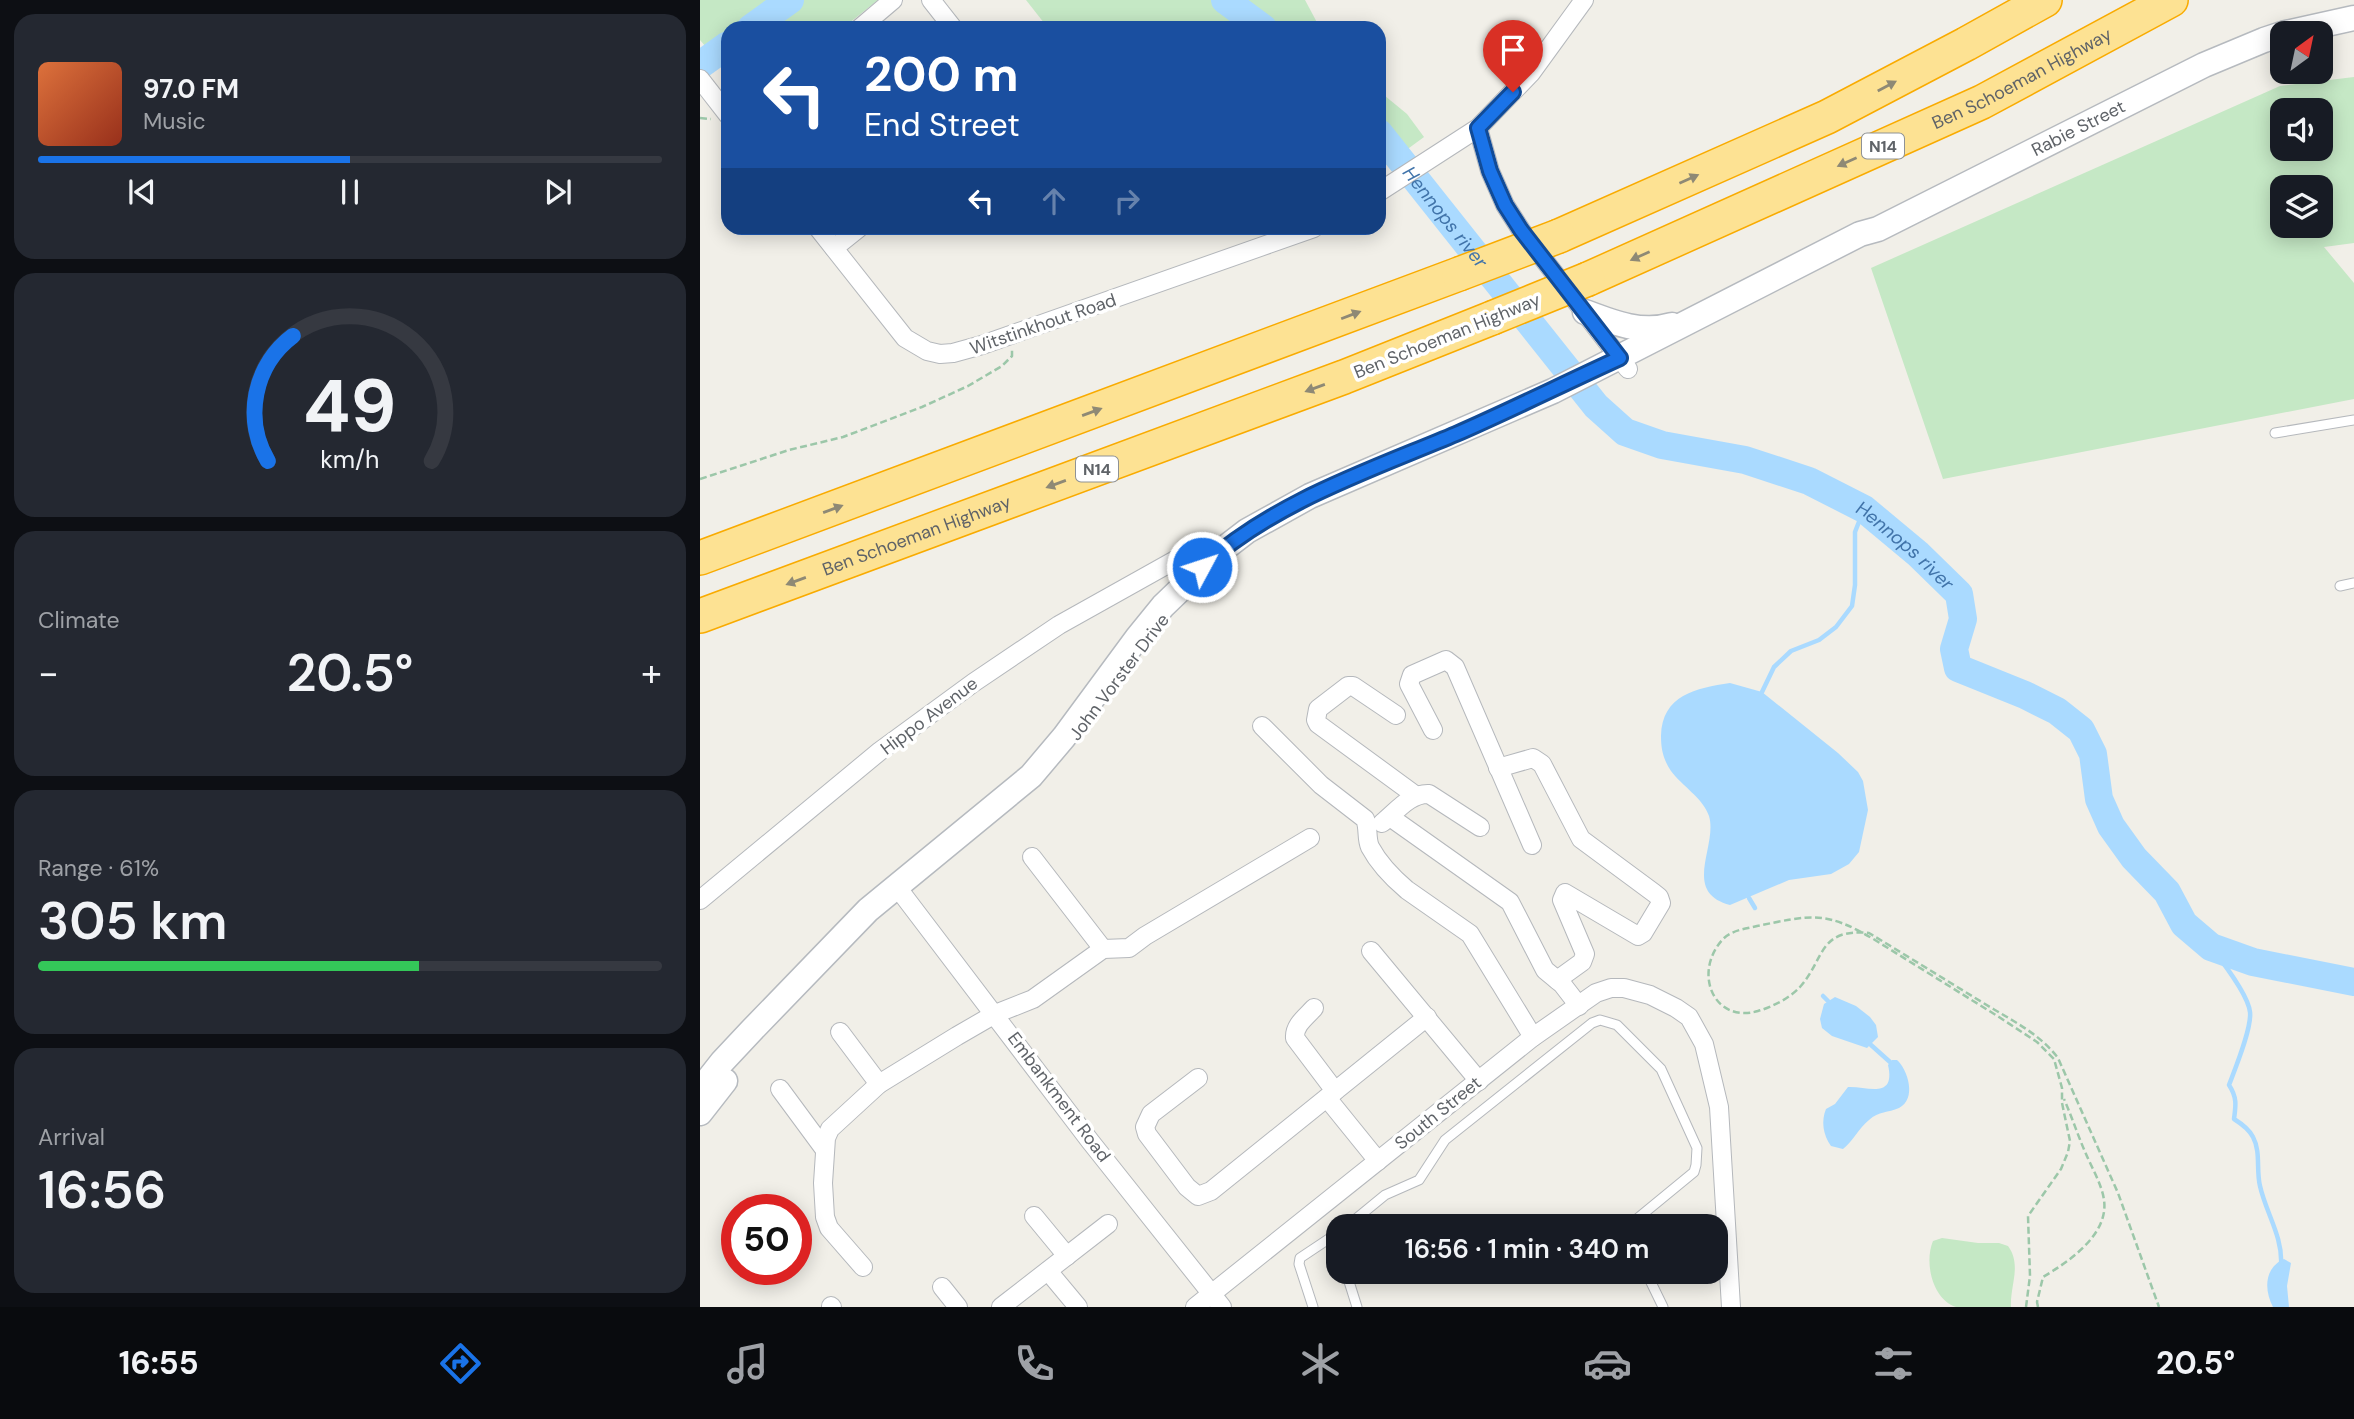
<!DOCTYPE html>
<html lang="en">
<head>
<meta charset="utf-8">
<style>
  body { margin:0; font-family:"DM Sans",sans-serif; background:#242831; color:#f1f3f6; height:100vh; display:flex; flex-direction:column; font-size:26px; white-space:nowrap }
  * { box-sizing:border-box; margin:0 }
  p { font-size:23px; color:#9ea1a6 }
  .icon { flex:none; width:38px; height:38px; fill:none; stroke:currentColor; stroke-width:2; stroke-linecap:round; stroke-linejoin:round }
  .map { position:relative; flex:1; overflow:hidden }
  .drawer { display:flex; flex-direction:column; gap:14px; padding:14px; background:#0d0f14; width:700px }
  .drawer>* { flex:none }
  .hud { position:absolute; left:21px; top:21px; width:665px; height:214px; border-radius:21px; box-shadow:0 4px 18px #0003; background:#1a4fa0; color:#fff; overflow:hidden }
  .needle { width:46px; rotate:33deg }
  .tools { position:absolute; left:1570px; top:21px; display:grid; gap:14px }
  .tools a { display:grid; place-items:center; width:63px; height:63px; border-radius:14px; background:#171b24; box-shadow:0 4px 18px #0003; font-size:35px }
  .speed { position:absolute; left:21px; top:1194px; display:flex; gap:14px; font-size:35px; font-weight:700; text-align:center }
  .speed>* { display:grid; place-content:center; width:91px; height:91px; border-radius:50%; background:#171b24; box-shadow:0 4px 18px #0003; line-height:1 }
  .speed .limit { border:10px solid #d22; background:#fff; color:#111 }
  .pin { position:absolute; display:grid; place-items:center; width:60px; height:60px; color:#fff; margin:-72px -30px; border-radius:50% 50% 50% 0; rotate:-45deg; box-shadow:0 0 7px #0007 }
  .pin .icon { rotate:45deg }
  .me { position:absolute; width:77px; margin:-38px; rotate:50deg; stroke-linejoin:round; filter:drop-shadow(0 0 5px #0008) }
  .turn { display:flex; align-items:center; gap:24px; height:147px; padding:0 28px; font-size:32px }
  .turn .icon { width:91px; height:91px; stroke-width:2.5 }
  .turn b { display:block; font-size:49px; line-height:60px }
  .lanes { display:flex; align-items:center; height:66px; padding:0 28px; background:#0003; justify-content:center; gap:35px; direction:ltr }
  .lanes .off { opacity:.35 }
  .big { font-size:52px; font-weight:600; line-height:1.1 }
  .drawer .tile { flex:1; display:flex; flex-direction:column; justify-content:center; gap:10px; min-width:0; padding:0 24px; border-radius:21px; background:#242831 }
  .drawer .dial { align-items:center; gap:0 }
  .dial svg { height:182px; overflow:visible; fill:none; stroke:#363941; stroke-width:7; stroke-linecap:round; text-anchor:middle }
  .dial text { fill:#f1f3f6; stroke:none }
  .song { display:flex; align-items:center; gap:21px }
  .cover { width:84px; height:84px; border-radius:10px; background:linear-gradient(135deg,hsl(20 70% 55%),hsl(10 70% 35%)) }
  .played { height:7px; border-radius:4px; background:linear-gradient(90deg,#1a73e8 50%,#363941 50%) }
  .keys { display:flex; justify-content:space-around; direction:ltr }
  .heat { display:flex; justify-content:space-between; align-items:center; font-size:38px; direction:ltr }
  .charge { height:10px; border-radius:5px; background:linear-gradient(90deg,#34c759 61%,#363941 0) }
  .trip { position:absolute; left:626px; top:1214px; width:402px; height:70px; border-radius:21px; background:#171b24; box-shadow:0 4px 18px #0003; font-weight:600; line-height:70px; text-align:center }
  .dock { display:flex; height:112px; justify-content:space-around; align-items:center; background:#090b0e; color:#9ea1a6 }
  .dock .icon { width:49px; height:49px }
  .dock .on { color:#1a73e8 }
  .dock b { font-size:32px; color:#f1f3f6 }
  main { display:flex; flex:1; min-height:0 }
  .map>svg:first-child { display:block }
</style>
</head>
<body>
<main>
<section class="drawer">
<div class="tile">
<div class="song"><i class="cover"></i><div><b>97.0 FM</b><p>Music</p></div></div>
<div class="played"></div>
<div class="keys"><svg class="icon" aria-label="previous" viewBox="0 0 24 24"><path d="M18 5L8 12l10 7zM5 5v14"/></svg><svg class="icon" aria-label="pause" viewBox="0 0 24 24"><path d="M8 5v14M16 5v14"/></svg><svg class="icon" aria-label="next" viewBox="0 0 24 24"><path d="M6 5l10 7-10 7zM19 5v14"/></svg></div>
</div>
<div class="tile dial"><svg viewBox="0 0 100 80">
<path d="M14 69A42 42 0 1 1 86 69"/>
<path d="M14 69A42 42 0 0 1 25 14" stroke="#1a73e8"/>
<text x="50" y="56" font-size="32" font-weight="700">49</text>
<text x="50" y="72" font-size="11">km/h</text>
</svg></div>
<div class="tile"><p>Climate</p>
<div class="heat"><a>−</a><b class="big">20.5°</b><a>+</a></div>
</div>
<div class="tile"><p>Range · 61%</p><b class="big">305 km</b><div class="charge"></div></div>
<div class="tile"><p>Arrival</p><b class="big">16:56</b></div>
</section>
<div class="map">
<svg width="1654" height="1307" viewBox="0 0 1654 1307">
  <rect width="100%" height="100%" fill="#f1efe8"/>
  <g fill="#c5e8c5" fill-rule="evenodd">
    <polygon points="0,0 178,0 143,28 28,28 28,73 0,40"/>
    <polygon points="326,0 605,0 620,28 348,28"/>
    <path d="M1654,77V243L1624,247L1654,283V399L1243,479L1171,268L1580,86ZM1620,110V149H1582V110ZM1620,187V226H1582V187Z"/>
    <polygon points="679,91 707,114 724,137 679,170"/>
    <path d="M1242,1238L1278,1243H1299L1308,1246C1322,1265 1310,1285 1311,1307C1299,1307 1265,1307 1256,1307C1232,1299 1224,1262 1233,1241Z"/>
  </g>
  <g fill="#aadaff">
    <path d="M1030,683L1062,692L1138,753L1158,772L1163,781L1168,810L1159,852L1149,864L1131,874L1089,880L1030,905C981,892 1018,846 1009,816C1003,798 982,786 971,771C963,759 961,749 961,736C962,695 996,688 1030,683Z"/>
    <polygon points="1135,997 1156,1006 1170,1017 1176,1025 1178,1037 1167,1048 1132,1036 1122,1028 1120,1019 1124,1004"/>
    <path d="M1192,1060H1197C1208,1070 1217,1099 1199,1108C1188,1113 1179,1111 1169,1120C1159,1128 1153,1141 1143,1149L1131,1146C1123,1135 1121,1121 1126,1109L1135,1104L1148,1087C1167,1086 1196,1100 1188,1065Z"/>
    <path d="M1584,1259L1591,1263L1587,1286L1589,1307H1573C1564,1290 1564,1268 1584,1259Z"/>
  </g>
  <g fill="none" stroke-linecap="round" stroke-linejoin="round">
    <g stroke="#aadaff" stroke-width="4.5">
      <polyline points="1062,692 1074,667 1091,651 1119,640 1136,627 1152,606 1155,585 1155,532 1164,509"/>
      <polyline points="1049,898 1055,908"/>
      <path d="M1511,947C1522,961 1548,994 1550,1012C1552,1028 1535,1069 1529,1085C1537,1097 1536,1105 1534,1119C1542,1124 1549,1129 1553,1137C1561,1152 1556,1170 1560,1186C1566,1213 1583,1237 1581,1265"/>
      <polyline points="1123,996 1128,1001"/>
      <polyline points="1171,1045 1190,1062"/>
    </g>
    <g stroke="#aadaff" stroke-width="28">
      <polyline points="525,0 563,28"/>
      <polyline points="51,28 90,0"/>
      <polyline points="0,65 28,45"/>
      <path id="s1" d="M679,133L896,406L925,432L962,445L1045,460L1109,481L1164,509L1218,554L1259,594L1263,619L1254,649L1258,668L1325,695L1357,711L1381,730L1393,754L1399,799L1411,826L1434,858L1467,892L1484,924L1511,947L1553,962L1654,982"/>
    </g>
    <defs>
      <g id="lane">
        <polyline points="1575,433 1654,420"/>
        <polyline points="1640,586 1654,583"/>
        <polyline points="646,1227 685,1195 719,1180 745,1140 892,1023 900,1020 917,1025 961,1069 997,1148 996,1165 994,1172 938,1218 934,1227"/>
        <polyline points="1010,1227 1026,1223"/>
        <polyline points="639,1232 633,1236 639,1250"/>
        <polyline points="646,1272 657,1307"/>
        <polyline points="946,1272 963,1307"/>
        <polyline points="613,1307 599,1264 600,1258 633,1236"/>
      </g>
      <g id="street">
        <polyline points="231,0 253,28"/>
        <polyline points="160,28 193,0"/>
        <polyline points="0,79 28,115"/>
        <polyline points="778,128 790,171 805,205 821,230 928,369"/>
        <polyline points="679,192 778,128 831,73 884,0"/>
        <polyline points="118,228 205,338 227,351 240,354 253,353 282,345 614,228"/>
        <polyline points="134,248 159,228"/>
        <polyline points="696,715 653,686 648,686 618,709 616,720 618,724 715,795"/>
        <path d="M562,726L621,785L665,819C669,828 666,838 670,847C678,862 694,879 707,890L770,934L833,1037"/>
        <polyline points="733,730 709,684 712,675 746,660 755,667 832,845"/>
        <polyline points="798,768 833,758 842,764 881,839 954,893 959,897 961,903 943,933 938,936 865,893 862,900 885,954 882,962 857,980"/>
        <polyline points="690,817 810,902 845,970 862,984 879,1006"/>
        <path d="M682,823C696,812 710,793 729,794L780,827"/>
        <polyline points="332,857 403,949"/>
        <polyline points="197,887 390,1141 522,1307"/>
        <polyline points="0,900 180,751 273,683 359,625 477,559"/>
        <polyline points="671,951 779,1081"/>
        <path d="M614,1008C606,1017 594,1025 595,1038L635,1091"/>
        <polyline points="140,1032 179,1084"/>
        <polyline points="498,1078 451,1114 445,1127 447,1134 487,1187 498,1196 511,1191 727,1017"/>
        <polyline points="80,1089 125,1150"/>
        <polyline points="627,1098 678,1161"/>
        <polyline points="334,1216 367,1256"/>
        <polyline points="163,1267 129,1228 125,1217 123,1183 126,1138 130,1129 179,1084 257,1036 295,1014 333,999 403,949 429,948 445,936 610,838"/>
        <polyline points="348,1271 378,1307"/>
        <polyline points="242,1287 258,1307"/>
        <polyline points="131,1306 132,1307"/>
        <polyline points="301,1307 408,1224"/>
        <polyline points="495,1307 833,1037 896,993 911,988 924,988 950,995 976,1008 989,1017 1004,1044 1019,1107 1031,1307"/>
      </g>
      <g id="secondary">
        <polyline points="1586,33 1654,18"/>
        <path d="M885,312C914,323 942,334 972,325"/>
        <path id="s2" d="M0,1090L22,1062L52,1030L168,910L331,776L364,737L437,638L463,606L517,554L547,531L610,496L853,391L1160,234L1178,229L1504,65L1564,40L1582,34"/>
        <polyline points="0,1113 25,1081"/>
      </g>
      <g id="highway">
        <polyline points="859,236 1127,117 1266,44 1345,0"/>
        <path id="s3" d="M888,279L1282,102L1471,0"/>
        <polyline points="0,558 759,274"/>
        <path id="s4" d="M0,616L644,377L792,318"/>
      </g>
    </defs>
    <use href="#lane" stroke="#b5b8bc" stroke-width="11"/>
    <use href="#street" stroke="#b5b8bc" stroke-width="20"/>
    <use href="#secondary" stroke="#b6babf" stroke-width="27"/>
    <use href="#highway" stroke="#f9ab00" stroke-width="36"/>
    <g stroke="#9cc7a9" stroke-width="2.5" stroke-dasharray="7 3.5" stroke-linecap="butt">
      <polyline points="0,118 11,119"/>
      <polyline points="0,479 89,450 143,437 222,407 268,386 302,366 312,356 312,350"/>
      <path d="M1326,1307L1330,1276L1328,1216L1361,1169L1368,1152L1370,1141L1362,1103V1088L1354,1059L1337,1042L1299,1017L1175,940C1125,910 1112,915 1057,926C1045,929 1032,930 1023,939C992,973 1014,1024 1058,1011C1072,1007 1090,998 1100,987C1125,959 1118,928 1169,933C1207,956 1246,980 1285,1004C1311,1020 1339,1033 1358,1058L1418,1193L1459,1307"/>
      <path d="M1338,1307L1337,1302L1343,1277C1368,1262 1409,1235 1404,1200C1402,1185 1392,1168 1386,1154C1378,1136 1372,1117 1364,1099"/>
    </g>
    <use href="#lane" stroke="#fff" stroke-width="9"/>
    <use href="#street" stroke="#fff" stroke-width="18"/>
    <use href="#secondary" stroke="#fff" stroke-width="24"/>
    <use href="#highway" stroke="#fde293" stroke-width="33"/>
    <defs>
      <g id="highway-bridge">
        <polyline points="759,274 859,236"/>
        <polyline points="792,318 888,279"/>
      </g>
    </defs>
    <use href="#highway-bridge" stroke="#f9ab00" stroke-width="36" stroke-linecap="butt"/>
    <use href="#highway-bridge" stroke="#fde293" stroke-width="33"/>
  </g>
  <defs><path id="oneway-solid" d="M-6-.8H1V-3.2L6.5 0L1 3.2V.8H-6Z" transform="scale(1.75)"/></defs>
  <g fill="#8e8975">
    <use href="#oneway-solid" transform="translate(1187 86) rotate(-28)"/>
    <use href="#oneway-solid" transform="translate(1147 162) rotate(156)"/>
    <use href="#oneway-solid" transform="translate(989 179) rotate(-24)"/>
    <use href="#oneway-solid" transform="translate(940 256) rotate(156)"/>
    <use href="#oneway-solid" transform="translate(651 315) rotate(-21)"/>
    <use href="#oneway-solid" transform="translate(615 388) rotate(160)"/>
    <use href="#oneway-solid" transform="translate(392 412) rotate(-20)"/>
    <use href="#oneway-solid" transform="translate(356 484) rotate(160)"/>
    <use href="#oneway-solid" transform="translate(133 509) rotate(-20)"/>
    <use href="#oneway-solid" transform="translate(96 581) rotate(160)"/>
  </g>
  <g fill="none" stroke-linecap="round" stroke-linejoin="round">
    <defs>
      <path id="route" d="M502,567C574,502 668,471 756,434C811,410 865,383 920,358L821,230L805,205L790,171L778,128L813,92"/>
    </defs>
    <use href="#route" stroke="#114b97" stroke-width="18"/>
    <use href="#route" stroke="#1a73e8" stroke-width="12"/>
  </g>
  <g text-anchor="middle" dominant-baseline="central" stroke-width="7" stroke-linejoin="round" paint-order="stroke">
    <g fill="#fff" stroke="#8f9295" stroke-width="2">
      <rect x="1162" y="133.5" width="42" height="25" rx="5"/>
      <rect x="376" y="456.5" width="42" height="25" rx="5"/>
    </g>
    <g font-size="16" font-weight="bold" fill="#5f6368">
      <text x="1183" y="146">N14</text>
      <text x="397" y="469">N14</text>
    </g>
    <g font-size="18" fill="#5f6368" stroke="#fff">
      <text stroke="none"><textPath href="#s3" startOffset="478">Ben Schoeman Highway</textPath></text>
      <text stroke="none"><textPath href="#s2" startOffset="1710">Rabie Street</textPath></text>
      <text transform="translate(343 324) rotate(-19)">Witstinkhout Road</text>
      <text transform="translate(747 336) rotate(-22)">Ben Schoeman Highway</text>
      <text stroke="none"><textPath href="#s4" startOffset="231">Ben Schoeman Highway</textPath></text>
      <text transform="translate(419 677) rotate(-53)">John Vorster Drive</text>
      <text transform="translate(229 716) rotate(-37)">Hippo Avenue</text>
      <text transform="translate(359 1097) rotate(53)">Embankment Road</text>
      <text transform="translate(738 1113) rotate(-39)">South Street</text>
    </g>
    <g font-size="19" font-style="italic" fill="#4174aa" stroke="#fff">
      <text stroke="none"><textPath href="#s1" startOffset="107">Hennops river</textPath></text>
      <text stroke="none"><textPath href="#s1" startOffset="695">Hennops river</textPath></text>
    </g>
  </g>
</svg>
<div class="tools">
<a><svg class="needle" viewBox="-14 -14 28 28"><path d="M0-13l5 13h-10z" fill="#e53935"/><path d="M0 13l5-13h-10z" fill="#9ea1a6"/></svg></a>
<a><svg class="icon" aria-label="sound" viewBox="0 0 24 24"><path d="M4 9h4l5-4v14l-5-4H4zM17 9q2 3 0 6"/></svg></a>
<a><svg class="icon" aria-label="layers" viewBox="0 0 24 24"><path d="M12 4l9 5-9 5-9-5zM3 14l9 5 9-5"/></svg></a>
</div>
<div class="speed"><div class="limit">50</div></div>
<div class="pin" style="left:813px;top:92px;background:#d93025"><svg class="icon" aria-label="arrive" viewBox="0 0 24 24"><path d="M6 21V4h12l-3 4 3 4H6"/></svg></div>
<svg class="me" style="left:502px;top:567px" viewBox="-20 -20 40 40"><circle r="17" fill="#1a73e8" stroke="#fff" stroke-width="3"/><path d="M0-11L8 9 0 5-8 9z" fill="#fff"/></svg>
<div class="trip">16:56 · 1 min · 340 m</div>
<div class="hud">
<div class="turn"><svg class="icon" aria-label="left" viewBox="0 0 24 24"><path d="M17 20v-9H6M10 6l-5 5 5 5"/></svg><div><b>200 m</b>End Street</div></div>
<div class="lanes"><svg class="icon" aria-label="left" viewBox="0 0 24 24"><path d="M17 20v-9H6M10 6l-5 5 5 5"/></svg><svg class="icon off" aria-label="ahead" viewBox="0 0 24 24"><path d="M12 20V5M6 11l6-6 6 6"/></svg><svg class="icon off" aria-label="right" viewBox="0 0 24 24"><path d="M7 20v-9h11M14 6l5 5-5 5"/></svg></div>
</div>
</div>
</main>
<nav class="dock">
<b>16:55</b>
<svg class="icon on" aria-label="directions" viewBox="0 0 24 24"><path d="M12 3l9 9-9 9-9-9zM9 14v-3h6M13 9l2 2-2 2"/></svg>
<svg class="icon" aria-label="music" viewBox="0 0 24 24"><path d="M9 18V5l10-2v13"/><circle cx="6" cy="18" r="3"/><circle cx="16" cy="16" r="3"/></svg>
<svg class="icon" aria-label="phone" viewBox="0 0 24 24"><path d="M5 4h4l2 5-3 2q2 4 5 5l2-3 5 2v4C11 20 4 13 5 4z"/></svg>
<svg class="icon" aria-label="climate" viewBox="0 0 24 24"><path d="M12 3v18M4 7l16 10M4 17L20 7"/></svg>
<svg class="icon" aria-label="car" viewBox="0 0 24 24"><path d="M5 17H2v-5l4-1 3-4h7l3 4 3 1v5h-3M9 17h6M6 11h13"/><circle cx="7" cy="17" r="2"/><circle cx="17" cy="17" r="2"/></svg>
<svg class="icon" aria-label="filters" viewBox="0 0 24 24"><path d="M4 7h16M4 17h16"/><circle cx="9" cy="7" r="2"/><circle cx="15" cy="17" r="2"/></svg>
<b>20.5°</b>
</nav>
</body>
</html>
